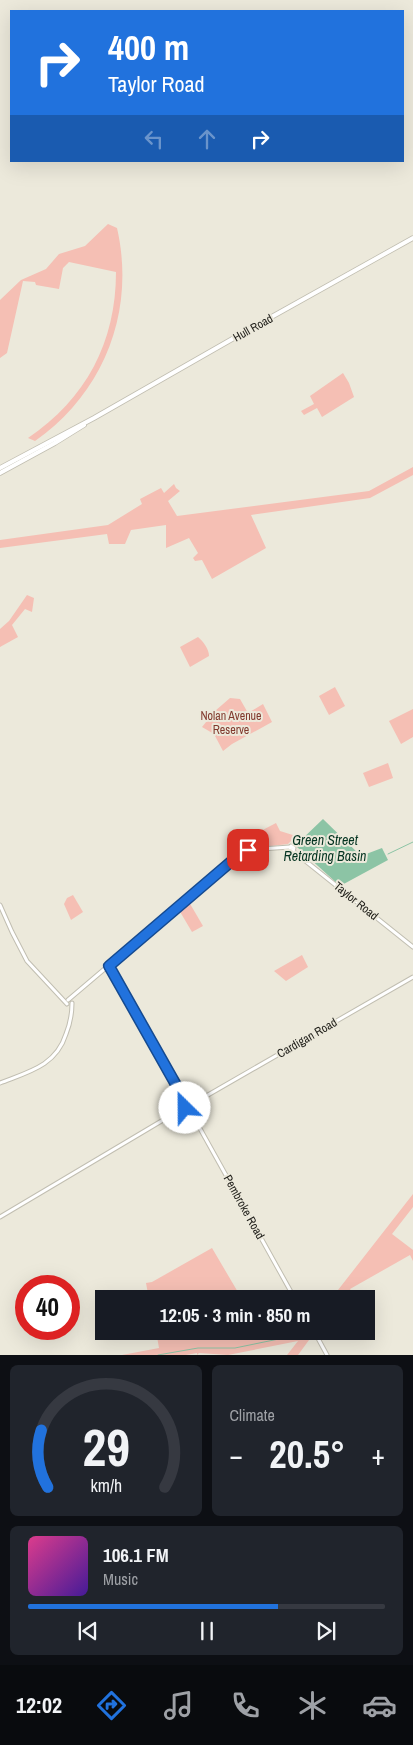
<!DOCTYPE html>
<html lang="en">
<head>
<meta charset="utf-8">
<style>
  body { margin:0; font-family:"Archivo Narrow",sans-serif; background:#20242c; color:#f1f3f6; height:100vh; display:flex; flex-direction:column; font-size:19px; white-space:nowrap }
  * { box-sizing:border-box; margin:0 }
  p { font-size:16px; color:#9ea1a6 }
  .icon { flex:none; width:28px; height:28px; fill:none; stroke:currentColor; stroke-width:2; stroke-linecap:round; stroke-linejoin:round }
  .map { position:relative; height:1355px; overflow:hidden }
  .side { display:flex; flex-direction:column; gap:10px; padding:10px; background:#0d0f14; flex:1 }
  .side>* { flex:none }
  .top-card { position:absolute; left:10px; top:10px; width:394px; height:152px; border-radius:0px; box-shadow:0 5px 20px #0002; background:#2172dd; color:#fff; overflow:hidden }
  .speed { position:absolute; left:15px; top:1275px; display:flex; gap:10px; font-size:25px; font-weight:700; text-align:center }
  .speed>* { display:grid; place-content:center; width:65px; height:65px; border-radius:50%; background:#171b24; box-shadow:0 5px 20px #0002; line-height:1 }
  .speed .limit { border:8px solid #d22; background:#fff; color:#111 }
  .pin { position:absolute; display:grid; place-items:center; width:42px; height:42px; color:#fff; margin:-21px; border-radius:10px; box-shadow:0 2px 8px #0006 }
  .me { position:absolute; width:55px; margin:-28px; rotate:337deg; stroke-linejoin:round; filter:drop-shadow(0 0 4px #0008) }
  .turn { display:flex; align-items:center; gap:18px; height:105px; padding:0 15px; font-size:22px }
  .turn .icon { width:65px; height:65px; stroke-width:2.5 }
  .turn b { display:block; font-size:35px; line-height:42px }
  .lanes { display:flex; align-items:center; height:48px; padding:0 15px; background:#0003; justify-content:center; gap:25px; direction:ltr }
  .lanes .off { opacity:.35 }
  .big { font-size:38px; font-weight:700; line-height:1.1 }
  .side .tile { flex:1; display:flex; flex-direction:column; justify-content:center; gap:8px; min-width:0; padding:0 18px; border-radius:8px; background:#20242c }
  .side .dial { align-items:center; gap:0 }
  .dial svg { height:130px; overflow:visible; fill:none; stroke:#363941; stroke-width:7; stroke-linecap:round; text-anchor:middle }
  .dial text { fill:#f1f3f6; stroke:none }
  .song { display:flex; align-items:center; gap:15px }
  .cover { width:60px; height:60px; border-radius:8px; background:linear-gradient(135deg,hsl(330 70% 55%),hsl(260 70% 35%)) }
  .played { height:5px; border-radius:2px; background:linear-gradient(90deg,#2172dd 70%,#363941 70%) }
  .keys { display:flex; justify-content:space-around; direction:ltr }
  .heat { display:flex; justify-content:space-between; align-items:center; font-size:28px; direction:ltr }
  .side .tiles { flex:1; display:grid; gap:10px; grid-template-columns:1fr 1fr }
  .tile:last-child { grid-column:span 2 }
  .trip { position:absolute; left:95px; top:1290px; width:280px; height:50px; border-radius:0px; background:#171b24; box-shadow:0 5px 20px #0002; font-weight:700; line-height:50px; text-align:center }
  .tab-bar { display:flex; height:80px; justify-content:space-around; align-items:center; background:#090b0e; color:#9ea1a6 }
  .tab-bar .icon { width:35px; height:35px }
  .tab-bar .current { color:#2172dd }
  .tab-bar b { font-size:22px; color:#f1f3f6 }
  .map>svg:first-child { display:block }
</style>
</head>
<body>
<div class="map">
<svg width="413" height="1355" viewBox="0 0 413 1355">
  <rect width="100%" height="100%" fill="#ece9db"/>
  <g fill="#f5bfb4">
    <path d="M108,224L117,228C136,311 104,393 35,441L28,438C86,399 116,342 116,272L69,262L63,268L59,289L36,285L35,282L23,281L7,353L0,358V300L21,280L46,269L59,254L85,246Z"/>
    <polygon points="343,373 349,383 354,397 322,417 317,408 304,415 301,411 314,404 310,396"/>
    <polygon points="413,467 413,475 370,498 251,515 266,548 212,579 202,560 195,561 193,558 198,553 189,538 166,548 166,525 131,530 125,544 109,544 107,534 0,548 0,540 108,525 142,504 140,499 161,488 164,493 174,484 176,488 180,491 168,501 177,516 369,491"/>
    <polygon points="27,595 34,598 32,612 25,609 12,625 18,637 0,647 0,629 9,621"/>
    <path d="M198,637C203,641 209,649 209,656L190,667L180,647Z"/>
    <polygon points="335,687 345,706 329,715 319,696"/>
    <polygon points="230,698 240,699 248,713 263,704 272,722 232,744 223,751 214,734 202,727 215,711"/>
    <polygon points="413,709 413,737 401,744 389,721"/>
    <polygon points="388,763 393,778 369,787 363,773"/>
    <polygon points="276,823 280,831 296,836 288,844 254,848 240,851 236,844"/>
    <polygon points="73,895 83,912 71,920 64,904 67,898"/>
    <polygon points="189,902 203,926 192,932 179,910"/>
    <polygon points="302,955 308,967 286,981 274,971"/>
    <polygon points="413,1194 413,1207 392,1234 413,1250 413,1261 410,1255 350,1289 357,1299 331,1299"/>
    <polygon points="212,1248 242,1299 149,1299 146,1283 152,1282"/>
    <polygon points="156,1331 256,1331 257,1336 283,1331 309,1331 312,1336 298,1355 287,1355 298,1341 228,1355 199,1353 197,1355 197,1353 186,1355 122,1355 159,1348"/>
  </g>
  <polygon fill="#8cc4a5" points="323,819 361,856 382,848 388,860 340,886 297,847 299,842"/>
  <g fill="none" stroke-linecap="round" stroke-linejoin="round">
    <g stroke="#8cc4a5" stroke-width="1">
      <polyline points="388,854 413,842"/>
      <polyline points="158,1355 198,1348 235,1348 303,1334"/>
    </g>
    <defs>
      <g id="tertiary">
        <polygon points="291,846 294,848 293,851 290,850"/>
        <polyline points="293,851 413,947"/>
        <polyline points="0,905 12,932 27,961 67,1004"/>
        <polyline points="109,966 183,1099 186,1105"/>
        <polyline points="68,1000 240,854 248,850 290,847"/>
        <path d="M0,1083C28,1072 56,1066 66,1034C70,1024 72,1014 72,1003"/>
        <polyline points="189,1104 201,1099 413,977"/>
        <circle cx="188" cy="1107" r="2.5"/>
        <polyline points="190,1108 193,1116 295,1299"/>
        <polyline points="0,1217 185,1107"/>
        <polyline points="314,1331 327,1355"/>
      </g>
      <g id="secondary">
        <polyline points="0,468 94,418 241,334 413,238"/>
        <polyline points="0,473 55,443 84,425"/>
      </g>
    </defs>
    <use href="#tertiary" stroke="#c1beb1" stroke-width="5"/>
    <use href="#secondary" stroke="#c1beb1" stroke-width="5.5"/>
    <use href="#tertiary" stroke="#fff" stroke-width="3"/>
    <use href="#secondary" stroke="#fff" stroke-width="4"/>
  </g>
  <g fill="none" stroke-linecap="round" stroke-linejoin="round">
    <defs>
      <polyline id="route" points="185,1108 184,1099 109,966 240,854 248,850"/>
    </defs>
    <use href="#route" stroke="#154a90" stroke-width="12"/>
    <use href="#route" stroke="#2172dd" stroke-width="9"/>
  </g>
  <g text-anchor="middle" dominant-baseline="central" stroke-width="4" stroke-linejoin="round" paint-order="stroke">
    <g font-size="12" fill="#1f1e19" stroke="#ece9db">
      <text transform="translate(253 328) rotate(-29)">Hull Road</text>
      <text transform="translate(356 901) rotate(39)">Taylor Road</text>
      <text transform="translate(307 1038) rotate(-30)">Cardigan Road</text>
      <text transform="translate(244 1207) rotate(61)">Pembroke Road</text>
    </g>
    <g font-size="12" fill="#81392d" stroke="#ece9db">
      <text x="231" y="716">Nolan Avenue<tspan x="231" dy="14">Reserve</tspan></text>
    </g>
    <g font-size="14" font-style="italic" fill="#043421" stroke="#ece9db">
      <text x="325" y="840">Green Street<tspan x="325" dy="16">Retarding Basin</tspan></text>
    </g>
  </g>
</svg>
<div class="speed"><div class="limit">40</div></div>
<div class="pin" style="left:248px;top:850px;background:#d93025"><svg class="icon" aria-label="arrive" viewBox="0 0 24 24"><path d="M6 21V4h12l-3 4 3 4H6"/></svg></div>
<svg class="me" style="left:185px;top:1108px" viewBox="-20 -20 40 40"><circle r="19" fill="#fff"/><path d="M0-13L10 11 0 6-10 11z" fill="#2172dd"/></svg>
<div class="trip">12:05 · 3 min · 850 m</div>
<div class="top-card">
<div class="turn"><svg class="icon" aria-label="right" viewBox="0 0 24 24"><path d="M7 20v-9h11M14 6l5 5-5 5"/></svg><div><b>400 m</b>Taylor Road</div></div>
<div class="lanes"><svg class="icon off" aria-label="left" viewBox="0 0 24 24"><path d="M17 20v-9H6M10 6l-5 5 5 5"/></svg><svg class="icon off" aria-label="ahead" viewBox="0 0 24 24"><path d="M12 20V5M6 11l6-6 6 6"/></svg><svg class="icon" aria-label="right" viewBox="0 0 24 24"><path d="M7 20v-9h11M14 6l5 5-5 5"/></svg></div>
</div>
</div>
<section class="side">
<div class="tiles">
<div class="tile dial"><svg viewBox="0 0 100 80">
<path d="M14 69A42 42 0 1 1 86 69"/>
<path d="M14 69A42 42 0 0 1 10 34" stroke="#2172dd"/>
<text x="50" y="56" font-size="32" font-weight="700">29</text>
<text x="50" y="72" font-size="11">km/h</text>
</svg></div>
<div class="tile"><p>Climate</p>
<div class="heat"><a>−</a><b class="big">20.5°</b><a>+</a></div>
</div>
<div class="tile">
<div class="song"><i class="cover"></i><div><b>106.1 FM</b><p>Music</p></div></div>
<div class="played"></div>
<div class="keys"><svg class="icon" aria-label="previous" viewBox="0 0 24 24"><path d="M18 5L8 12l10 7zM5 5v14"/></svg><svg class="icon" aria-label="pause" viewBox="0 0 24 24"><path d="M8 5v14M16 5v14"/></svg><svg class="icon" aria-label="next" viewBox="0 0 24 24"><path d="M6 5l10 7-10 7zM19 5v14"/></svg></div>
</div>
</div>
</section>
<nav class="tab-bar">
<b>12:02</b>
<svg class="icon current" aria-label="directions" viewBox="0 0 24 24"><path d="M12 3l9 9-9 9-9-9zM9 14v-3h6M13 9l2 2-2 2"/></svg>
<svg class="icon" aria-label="music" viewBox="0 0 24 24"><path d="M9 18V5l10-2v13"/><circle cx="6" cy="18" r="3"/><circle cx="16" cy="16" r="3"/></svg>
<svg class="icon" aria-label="phone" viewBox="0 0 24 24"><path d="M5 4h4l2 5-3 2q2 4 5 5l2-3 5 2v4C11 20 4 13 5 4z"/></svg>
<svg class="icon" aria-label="climate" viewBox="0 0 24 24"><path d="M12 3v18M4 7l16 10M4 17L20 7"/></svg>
<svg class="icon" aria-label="car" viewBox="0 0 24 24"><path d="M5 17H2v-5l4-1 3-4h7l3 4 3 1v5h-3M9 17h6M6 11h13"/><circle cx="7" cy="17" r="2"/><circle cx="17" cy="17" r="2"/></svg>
</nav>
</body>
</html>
